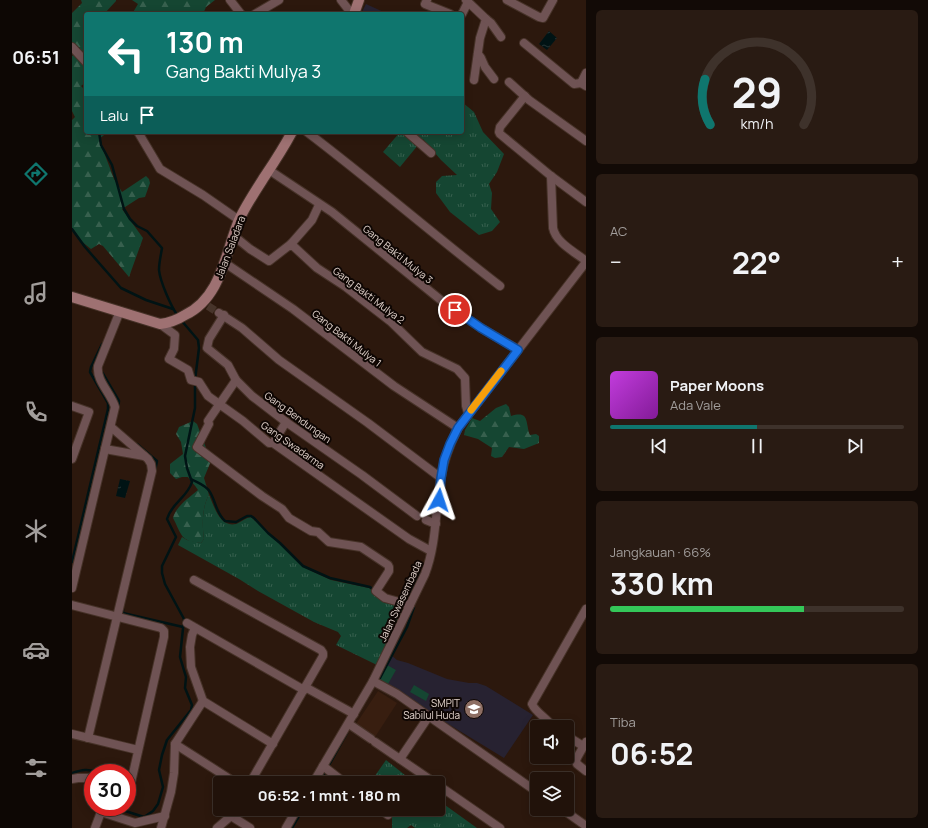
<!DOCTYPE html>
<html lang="id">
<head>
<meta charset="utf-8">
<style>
  body { margin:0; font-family:Manrope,sans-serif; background:#291b13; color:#f1f3f6; height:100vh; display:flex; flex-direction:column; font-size:15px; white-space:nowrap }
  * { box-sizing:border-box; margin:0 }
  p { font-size:13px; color:#a29e9c }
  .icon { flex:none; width:22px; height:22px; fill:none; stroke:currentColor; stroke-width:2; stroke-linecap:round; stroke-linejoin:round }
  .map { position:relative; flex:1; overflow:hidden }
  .panel { display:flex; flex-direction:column; gap:10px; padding:10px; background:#120a06; width:342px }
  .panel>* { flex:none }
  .banner { position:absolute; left:12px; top:12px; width:380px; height:122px; border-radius:4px; box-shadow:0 2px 10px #0003,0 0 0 1px #3e322b; background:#0f766e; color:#fff; overflow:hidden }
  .fabs { position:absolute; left:458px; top:720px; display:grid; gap:8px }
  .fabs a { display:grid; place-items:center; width:44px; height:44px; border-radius:4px; background:#21120a; box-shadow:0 2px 10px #0003,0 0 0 1px #3e322b; font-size:20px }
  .speed { position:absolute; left:12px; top:764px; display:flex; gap:8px; font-size:20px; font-weight:700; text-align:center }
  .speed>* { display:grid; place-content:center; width:52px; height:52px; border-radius:50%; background:#21120a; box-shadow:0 2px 10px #0003,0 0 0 1px #3e322b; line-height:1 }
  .speed .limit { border:6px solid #d22; background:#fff; color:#111 }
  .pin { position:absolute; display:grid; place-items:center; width:34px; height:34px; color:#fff; margin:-17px; border:2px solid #fff; border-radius:50%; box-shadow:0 1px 4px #0007 }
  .me { position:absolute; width:44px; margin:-22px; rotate:5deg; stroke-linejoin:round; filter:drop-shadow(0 0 3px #0008) }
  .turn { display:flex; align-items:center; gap:14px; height:84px; padding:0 16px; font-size:18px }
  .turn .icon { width:52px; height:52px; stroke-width:2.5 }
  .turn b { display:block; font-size:28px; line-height:34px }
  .then { display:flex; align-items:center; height:38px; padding:0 16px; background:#0003; gap:8px; font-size:15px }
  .big { font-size:30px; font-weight:700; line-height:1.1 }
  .panel .card { flex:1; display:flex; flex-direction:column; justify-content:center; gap:6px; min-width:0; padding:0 14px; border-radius:6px; background:#291b13 }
  .panel .dial { align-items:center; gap:0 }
  .dial svg { height:104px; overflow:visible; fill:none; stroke:#3e322b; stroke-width:7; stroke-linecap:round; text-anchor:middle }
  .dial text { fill:#f1f3f6; stroke:none }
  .song { display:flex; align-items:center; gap:12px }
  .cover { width:48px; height:48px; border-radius:6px; background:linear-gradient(135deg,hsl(290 70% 55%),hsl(290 70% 35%)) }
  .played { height:4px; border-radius:2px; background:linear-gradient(90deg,#0f766e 50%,#3e322b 50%) }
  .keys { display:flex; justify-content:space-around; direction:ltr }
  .heat { display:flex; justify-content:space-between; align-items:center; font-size:22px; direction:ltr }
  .charge { height:6px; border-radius:3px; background:linear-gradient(90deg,#34c759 66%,#3e322b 0) }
  .trip { position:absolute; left:141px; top:776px; width:232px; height:40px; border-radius:4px; background:#21120a; box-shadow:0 2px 10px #0003,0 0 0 1px #3e322b; font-weight:700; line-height:40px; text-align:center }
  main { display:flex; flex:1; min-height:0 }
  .dock { display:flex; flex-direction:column; width:72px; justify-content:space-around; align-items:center; background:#0d0704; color:#a29e9c }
  .dock .icon { width:28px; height:28px }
  .dock .selected { color:#0f766e }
  .dock b { font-size:18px; color:#f1f3f6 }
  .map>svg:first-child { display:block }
</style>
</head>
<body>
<main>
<nav class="dock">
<b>06:51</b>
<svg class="icon selected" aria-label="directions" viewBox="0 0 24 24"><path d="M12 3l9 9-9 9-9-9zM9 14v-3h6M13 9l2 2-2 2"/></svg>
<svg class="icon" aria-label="music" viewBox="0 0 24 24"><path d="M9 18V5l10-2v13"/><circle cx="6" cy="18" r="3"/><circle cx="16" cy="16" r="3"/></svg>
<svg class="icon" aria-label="phone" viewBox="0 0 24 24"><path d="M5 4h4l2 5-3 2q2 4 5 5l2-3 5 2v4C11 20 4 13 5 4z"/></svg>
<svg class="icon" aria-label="climate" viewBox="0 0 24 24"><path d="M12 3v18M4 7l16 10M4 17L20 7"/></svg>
<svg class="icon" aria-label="car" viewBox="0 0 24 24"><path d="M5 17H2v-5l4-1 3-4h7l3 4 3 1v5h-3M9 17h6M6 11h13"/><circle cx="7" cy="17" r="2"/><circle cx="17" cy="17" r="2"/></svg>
<svg class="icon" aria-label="filters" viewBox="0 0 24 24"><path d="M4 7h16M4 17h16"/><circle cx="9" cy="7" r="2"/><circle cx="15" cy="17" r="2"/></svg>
</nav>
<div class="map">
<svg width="514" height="828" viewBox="0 0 514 828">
  <defs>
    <pattern id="grass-tufts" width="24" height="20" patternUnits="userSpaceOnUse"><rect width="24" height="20" fill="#154632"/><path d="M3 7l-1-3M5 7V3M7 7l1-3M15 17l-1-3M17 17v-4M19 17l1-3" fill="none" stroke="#37604e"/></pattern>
    <pattern id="forest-firs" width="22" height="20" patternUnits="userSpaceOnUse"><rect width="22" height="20" fill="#154632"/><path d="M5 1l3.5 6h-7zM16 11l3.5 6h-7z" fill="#37604e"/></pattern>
    <pattern id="water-ripples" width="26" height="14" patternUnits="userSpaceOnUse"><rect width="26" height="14" fill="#001314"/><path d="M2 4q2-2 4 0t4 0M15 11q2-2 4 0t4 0" fill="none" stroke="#253435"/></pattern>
  </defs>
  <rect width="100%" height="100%" fill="#2c180d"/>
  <polygon fill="#381e10" points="306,691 325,703 303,737 284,724"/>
  <g fill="#272231">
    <polygon points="294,4 316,14 289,14"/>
    <polygon points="318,654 325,660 336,663 375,679 397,683 405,683 414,686 461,715 432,758 373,722 306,678"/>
  </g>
  <g fill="url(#grass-tufts)">
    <polygon points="390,102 402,112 411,132 432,154 425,172 417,184 420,193 419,209 428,222 420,231 407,235 378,212 364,193 364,182 370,176 385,175 369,160 351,139 328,167 311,152 328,132 390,132"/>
    <path d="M137,495C142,506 148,528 164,524C169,522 173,518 179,517L214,550L231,567L259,580L297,588L303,593L333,606L305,665L264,645L269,636L266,632L242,622L186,591L167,579L106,545L110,537L115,540L129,543L132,539C130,526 130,506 137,495Z"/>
    <polygon points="314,760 343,783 298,783"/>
    <polygon points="366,800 405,828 343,828 339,825 335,828 320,828 320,813 315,809 366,809"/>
  </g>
  <g fill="url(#forest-firs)">
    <polygon points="9,0 44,0 44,1 32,14 14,14 14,82 9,86 14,91 14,132 36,132 27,139 42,179 50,192 74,176 77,179 78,183 73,197 67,198 50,209 71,238 57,277 31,246 27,244 19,249 9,241 0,230 0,120 3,117 0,111 0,56 6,51 0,43 0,13 10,3"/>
    <polygon points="60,0 143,0 134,7 131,14 60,14 66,4"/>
    <path d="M434,404L437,407L439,416C458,410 453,423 458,435L464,434L467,436V443L452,449L437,447L430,457L423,458L419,456L420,448L406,439L392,435L393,430L400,418L408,421L424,408Z"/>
    <path d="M121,421L125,424L139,461L132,478L137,495C130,506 130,526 132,539L129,543C108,541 110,535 101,518C104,506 117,498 126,490C123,485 119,482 116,477H110L104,479L98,473V464L111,454L109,442L104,434L107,427Z"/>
  </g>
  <g fill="#154632">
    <polygon points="315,665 324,670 316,684 307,679"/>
    <polygon points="342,685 357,694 354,701 338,692"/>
  </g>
  <g fill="url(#water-ripples)">
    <polygon points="477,31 485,38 475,50 467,44"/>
    <polygon points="48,479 58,481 53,498 44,496"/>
  </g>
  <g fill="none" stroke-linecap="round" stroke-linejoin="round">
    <g stroke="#001314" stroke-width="2.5">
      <path d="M27,132L29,145L40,165L52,209L58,219L65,226L75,231L90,248C89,255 87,262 87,270C88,281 99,307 106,316"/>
      <polyline points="0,229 13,247 49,288 74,300 101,309"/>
      <polyline points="30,372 47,401 46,408"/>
      <polyline points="65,444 85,461 83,471"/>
      <path d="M119,479C126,483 134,485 138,492C144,502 144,513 153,521L164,522L175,516H179L182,518L196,533L208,543L231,566L258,578L298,587L302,590"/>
      <polyline points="0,562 36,409 36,403 18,372 19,367 30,344"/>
      <polyline points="334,600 348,573"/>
      <polyline points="51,609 51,613 111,627"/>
      <polyline points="308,678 335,627 342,607 340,606"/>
      <polyline points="257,765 275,733"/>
      <path d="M0,773C9,770 17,768 26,773"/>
      <polyline points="246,783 252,773"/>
      <path d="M47,807V809L72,817L81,811L86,804L91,787L87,770L90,755L95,740L119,710L120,705L113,688L114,677L108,657L112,619L93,584L90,573V566L104,537L95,519C100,502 115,498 120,482L115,468L113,456L123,408V380L127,348L126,340L109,320"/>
      <polyline points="220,828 231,809"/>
    </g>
    <polyline stroke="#47342a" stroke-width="8" stroke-dasharray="8 4" stroke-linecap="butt" points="136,306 147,313"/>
    <defs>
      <g id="street">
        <polyline points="158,0 169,14"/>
        <polyline points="269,0 276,9 281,14"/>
        <polyline points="355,0 353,4 378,14"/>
        <polyline points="394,0 414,19 408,38 402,80"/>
        <polyline points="435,0 467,17 471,18 481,0"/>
        <polyline points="183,14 207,0"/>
        <polyline points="390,14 396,2"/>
        <polyline points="414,19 419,23 429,37"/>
        <polyline points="452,43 502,84 509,83"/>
        <polyline points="0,47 14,62"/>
        <polyline points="406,54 409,58 413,67 422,79"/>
        <polyline points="514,73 509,83 514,86"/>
        <polyline points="437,82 457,100 514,141"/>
        <polyline points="453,96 428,127 427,132 428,134 479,176 514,202"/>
        <polyline points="66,132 88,169 131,195 167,220"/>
        <path d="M235,132C301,182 363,236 428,286"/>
        <polyline points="335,132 359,153"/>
        <polyline points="197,170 260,212 370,301 409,328 445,349"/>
        <path d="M479,176L481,228C484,243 503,252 514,261"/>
        <polyline points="162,236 178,249 197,261 219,244 245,268 274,287 318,321 350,352 385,369 393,378 394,406 396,413"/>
        <polyline points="219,244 240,220 247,205"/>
        <polyline points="153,263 221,309 322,386 386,428"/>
        <polyline points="147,313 170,328 207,360 296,423 369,478"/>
        <polyline points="152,315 137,339 135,348 156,365 164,380 180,396 214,422 290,475 345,516"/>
        <polyline points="88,324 103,335 102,349 97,359 116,370 119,380 127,382 136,396 171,421 197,443 201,443 337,539 359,551"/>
        <polyline points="164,380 136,421 137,424 125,447 190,496 210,509 217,518 239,531 246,532 257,542 289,547 316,565 317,567 317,571 304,591 313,598 338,605"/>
        <polyline points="0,406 17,412 0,459"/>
        <polyline points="201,443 214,422"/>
        <polyline points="33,449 72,456"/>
        <polyline points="354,520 364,524"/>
        <polyline points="122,580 249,650 251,653 251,656 178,783"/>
        <path d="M0,588L43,407C39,393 24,381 26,366L48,311"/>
        <polyline points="0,605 89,628 92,631 92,637 55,800"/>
        <polyline points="115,623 232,690"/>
        <polyline points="123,628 120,635 118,647 119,667 131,701 201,744"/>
        <polyline points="301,681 325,694 465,792"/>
        <polyline points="233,687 282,714"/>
        <polyline points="277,724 299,739"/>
        <path d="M481,727C475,718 464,713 460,704L514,609"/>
        <polyline points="0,734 66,750"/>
        <polyline points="495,736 511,746"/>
        <polyline points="16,738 80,471 79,464 76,459 39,427"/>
        <polyline points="303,742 363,783"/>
        <polyline points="514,742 506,756 504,760 505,764 514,771"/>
        <polyline points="103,744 164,783"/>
        <polyline points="328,759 357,716"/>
        <polyline points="251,766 273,783"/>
        <polyline points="0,779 6,778 21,778"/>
        <path d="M241,783L301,681L353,574C365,543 363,509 369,477C372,459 378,444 386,428L514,262"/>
        <polyline points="366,785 428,828"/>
        <polyline points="31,807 29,812 63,823 93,816"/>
        <polyline points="308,809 316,815"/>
        <polyline points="490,809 514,826"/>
        <polyline points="159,816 178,828"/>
        <polyline points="23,828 29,812"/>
        <polyline points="89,828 99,792 102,773 103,744 131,701"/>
        <polyline points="145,828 159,816 163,809"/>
        <polyline points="214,828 225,809"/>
      </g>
      <g id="secondary">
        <polyline points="282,14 287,0"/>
        <path d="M0,297L88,324C97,323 105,320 113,315C149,298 153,254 167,220C174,205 184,190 193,176C203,161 212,147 220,132"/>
      </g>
    </defs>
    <use href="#street" stroke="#463228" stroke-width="10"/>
    <use href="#secondary" stroke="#463228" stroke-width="12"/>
    <use href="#street" stroke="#6f5354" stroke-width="8"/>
    <use href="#secondary" stroke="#9e7172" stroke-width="10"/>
  </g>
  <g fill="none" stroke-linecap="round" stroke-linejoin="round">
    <defs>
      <polyline id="route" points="367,500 369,478 372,460 378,444 386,428 446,350 409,328 383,310"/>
    </defs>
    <use href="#route" stroke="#114b97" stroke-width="10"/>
    <use href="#route" stroke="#1a73e8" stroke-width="7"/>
    <polyline stroke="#f59e0b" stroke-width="7" points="399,410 429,371"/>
  </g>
  <defs>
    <symbol id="school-disc" viewBox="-11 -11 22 22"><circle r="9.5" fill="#8d6e63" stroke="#0e0603"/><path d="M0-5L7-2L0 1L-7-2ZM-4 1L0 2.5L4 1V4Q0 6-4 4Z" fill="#fff"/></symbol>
  </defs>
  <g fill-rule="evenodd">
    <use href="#school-disc" x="391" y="698" width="22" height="22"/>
  </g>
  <g text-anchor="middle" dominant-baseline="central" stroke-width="4" stroke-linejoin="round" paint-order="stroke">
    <g font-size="10" fill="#e3d4cd" stroke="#0e0603">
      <text transform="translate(158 247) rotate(-69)">Jalan Saladara</text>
      <text transform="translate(326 254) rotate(39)">Gang Bakti Mulya 3</text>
      <text transform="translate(297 295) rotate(37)">Gang Bakti Mulya 2</text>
      <text transform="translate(275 338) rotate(38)">Gang Bakti Mulya 1</text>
      <text transform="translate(226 417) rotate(36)">Gang Bendungan</text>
      <text transform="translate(221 445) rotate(35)">Gang Swadarma</text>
      <text transform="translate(328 601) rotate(-65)">Jalan Swasembada</text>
    </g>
    <g font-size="10" fill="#e3d4cd" stroke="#0e0603" text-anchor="end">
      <text x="388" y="703">SMPIT<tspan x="388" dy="12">Sabilul Huda</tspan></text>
    </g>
  </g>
</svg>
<div class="fabs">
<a><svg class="icon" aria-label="sound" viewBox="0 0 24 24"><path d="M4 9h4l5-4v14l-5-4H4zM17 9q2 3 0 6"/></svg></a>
<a><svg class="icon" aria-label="layers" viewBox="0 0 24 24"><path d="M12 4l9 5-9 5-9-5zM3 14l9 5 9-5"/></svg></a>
</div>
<div class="speed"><div class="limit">30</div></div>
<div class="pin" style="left:383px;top:310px;background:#d93025"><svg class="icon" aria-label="arrive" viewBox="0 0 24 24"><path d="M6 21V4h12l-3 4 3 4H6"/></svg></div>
<svg class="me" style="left:367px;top:500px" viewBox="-20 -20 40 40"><path d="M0-17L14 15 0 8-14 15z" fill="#1a73e8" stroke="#fff" stroke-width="4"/></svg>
<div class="trip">06:52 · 1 mnt · 180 m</div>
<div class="banner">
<div class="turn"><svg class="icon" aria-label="left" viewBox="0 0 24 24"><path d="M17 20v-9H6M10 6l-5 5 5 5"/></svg><div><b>130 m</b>Gang Bakti Mulya 3</div></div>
<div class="then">Lalu<svg class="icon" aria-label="arrive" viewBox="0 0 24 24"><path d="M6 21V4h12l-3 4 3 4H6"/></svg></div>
</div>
</div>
<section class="panel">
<div class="card dial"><svg viewBox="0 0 100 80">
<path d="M14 69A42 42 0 1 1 86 69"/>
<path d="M14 69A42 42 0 0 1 10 34" stroke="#0f766e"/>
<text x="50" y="56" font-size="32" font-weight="700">29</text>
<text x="50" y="72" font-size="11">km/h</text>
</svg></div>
<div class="card"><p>AC</p>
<div class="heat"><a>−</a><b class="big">22°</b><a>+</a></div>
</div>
<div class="card">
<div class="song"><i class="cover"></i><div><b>Paper Moons</b><p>Ada Vale</p></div></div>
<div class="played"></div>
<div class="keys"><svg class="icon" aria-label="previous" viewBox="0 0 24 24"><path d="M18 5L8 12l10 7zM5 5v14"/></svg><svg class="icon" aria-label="pause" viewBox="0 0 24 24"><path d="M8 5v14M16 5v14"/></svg><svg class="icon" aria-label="next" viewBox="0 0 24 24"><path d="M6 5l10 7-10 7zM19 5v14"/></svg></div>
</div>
<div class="card"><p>Jangkauan · 66%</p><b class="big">330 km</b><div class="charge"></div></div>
<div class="card"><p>Tiba</p><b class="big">06:52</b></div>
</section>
</main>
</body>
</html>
